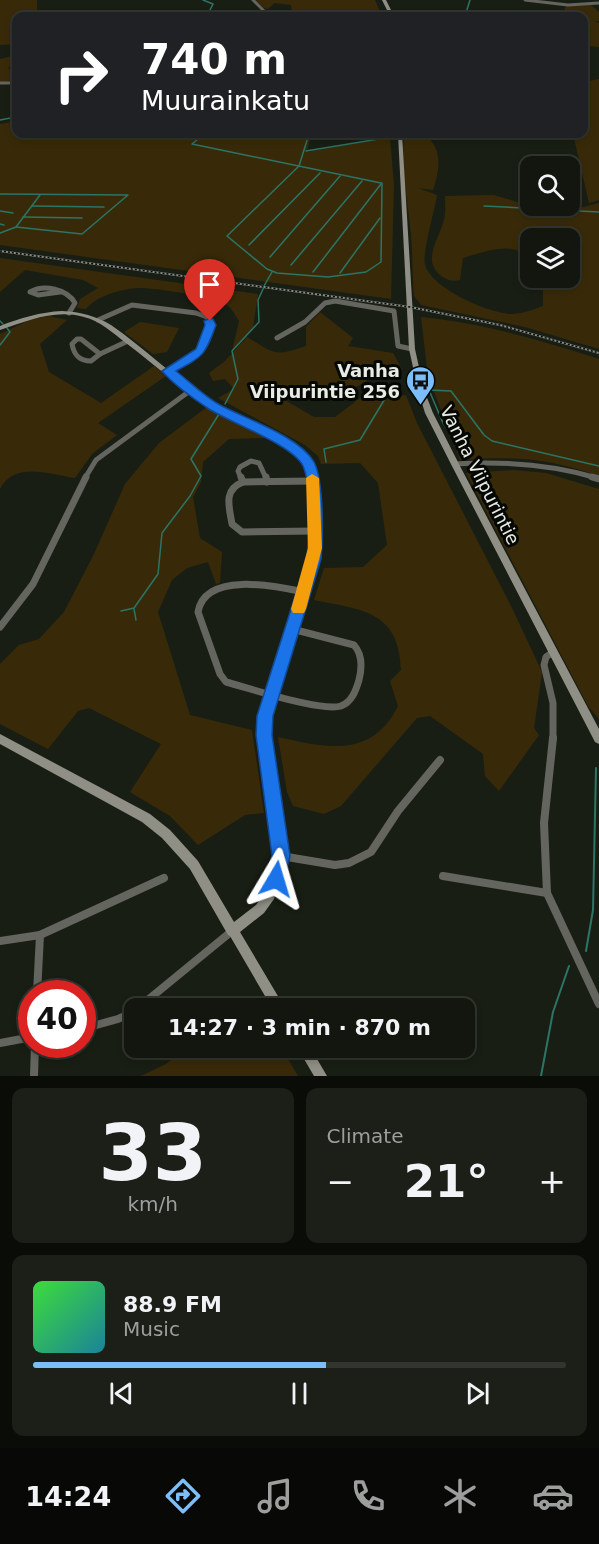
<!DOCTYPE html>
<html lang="en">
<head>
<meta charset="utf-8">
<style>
  body { margin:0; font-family:"DejaVu Sans",sans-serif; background:#1c1f18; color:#f1f3f6; height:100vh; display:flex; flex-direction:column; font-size:22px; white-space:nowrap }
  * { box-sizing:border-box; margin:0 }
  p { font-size:20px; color:#9d9f9e }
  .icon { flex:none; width:33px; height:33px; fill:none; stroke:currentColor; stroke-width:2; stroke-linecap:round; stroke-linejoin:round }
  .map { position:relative; height:1076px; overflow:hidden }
  .details { display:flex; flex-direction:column; gap:12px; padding:12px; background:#0a0c08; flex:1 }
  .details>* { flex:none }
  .guide { position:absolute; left:12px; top:12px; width:576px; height:126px; border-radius:12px; box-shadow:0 3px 9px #0003,0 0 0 2px #32352f; background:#202124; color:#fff; overflow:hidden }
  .controls { position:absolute; left:520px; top:156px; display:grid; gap:12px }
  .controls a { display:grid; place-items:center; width:60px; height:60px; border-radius:12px; background:#13160f; box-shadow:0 3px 9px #0003,0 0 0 2px #32352f; font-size:30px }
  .speed { position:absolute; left:18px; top:980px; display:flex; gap:12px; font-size:30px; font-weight:700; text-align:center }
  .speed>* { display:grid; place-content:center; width:78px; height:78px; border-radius:50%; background:#13160f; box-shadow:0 3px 9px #0003,0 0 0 2px #32352f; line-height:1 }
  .speed .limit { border:9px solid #d22; background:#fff; color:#111 }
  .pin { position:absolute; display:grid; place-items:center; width:51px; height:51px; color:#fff; margin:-62px -26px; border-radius:50% 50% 50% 0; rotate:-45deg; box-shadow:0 0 6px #0007 }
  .pin .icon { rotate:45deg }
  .me { position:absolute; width:66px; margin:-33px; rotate:7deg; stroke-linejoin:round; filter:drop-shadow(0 0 4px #0008) }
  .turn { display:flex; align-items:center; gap:21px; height:126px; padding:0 30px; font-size:27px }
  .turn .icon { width:78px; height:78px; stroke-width:2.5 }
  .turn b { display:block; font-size:42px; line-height:51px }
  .big { font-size:45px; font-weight:700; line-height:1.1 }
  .details .tile { flex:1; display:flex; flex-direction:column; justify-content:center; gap:9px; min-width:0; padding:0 21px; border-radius:12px; background:#1c1f18 }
  .details .dial { align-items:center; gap:0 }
  .dial b { font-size:78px; line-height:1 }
  .song { display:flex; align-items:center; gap:18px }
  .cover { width:72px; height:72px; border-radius:9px; background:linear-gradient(135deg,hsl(120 70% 55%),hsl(190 70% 35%)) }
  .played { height:6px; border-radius:3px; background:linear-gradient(90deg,#7cbef9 55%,#32352f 55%) }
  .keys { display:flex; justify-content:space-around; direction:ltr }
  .heat { display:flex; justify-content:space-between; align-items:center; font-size:33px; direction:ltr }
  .details .tiles { flex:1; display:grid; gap:12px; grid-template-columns:1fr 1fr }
  .tile:last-child { grid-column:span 2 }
  .trip { position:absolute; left:124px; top:998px; width:351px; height:60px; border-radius:12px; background:#13160f; box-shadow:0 3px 9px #0003,0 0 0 2px #32352f; font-weight:700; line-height:60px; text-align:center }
  .menu { display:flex; height:96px; justify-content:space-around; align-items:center; background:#080906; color:#9d9f9e }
  .menu .icon { width:42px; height:42px }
  .menu .current { color:#7cbef9 }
  .menu b { font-size:27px; color:#f1f3f6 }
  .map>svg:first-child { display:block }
</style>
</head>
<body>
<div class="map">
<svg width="599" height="1076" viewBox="0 0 599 1076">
  <rect width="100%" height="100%" fill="#191e14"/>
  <g fill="#382a09">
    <polygon points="0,0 37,0 37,12 34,16 16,16 16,44 0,45"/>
    <polygon points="255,0 375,0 382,16 288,16 292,12 291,5 274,3 268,9 264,8"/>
    <polygon points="591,5 599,12 599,21 594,21 599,23 599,47 588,46 584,41 584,16 575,16 572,13 563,13 566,6"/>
    <polygon points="16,55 16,61 8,68 16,73 16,82 0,82 0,59"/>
    <polygon points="599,79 599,200 589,203 573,134 584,134 584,82"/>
    <polygon points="16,121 16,134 311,134 307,152 390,137 394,186 391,299 0,245 0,124"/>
    <path d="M424,134C443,148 440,169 433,190L418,188L437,195C435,209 422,253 425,264C430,288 488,313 511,314C522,314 532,310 543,306V283L540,278H570V238H531V262C517,238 484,252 463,258L460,280C447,284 430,271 432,256C433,244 441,232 444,220C446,212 445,204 445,196L494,195L531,206L550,207H584L599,203V349L525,327L421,305L414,296C412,273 413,249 410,226C407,196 401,167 404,137Z"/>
    <path d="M0,258L258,294L253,328L232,351L239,321C235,315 233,310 228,306C215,297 153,287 137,288C121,289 96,296 86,309L77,308L80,299L98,288L83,280L25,270L0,292Z"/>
    <path d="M320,312L353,338L348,346L393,353L402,369L379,373L358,386L334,391L312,395L289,391L276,395L314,417H335L364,395L386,397L406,395L417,423L512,608L542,672L534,728L539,735L499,791L485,776L483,754L430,716L417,718L341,806L324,814L293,806L287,792L278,737C326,748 372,759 398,706L390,681L401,670C399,611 363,610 314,600L324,568L363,567L387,545L378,483L360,463L321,464L318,456L305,445L218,398L234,389L225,379L213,381L209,373L225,361L247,337C275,354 274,357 306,346V327Z"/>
    <path d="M48,316L67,320L40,344L49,372L101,403L154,366L166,376L98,423L117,435L92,454L75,478C49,474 14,461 0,489V334L32,319Z"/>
    <path d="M421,317C482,323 540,340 599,359V476C547,458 514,456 460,460L428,376Z"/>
    <polygon points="140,322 179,328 167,352 153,354 124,332"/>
    <polygon points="207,407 267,438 229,439 203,462 201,482 193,497 200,538 222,552 220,583 216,584 208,562 187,568 172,580 158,612 190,715 252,730 264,813 245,815 198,845 170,816 130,792 161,744 89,708 78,711 48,749 0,724 0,664 19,645 39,639 64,612 94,554 125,484 159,443"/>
    <polygon points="513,470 546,473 599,489 599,719 588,706 466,473"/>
    <polygon points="186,1047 281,1047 298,1076 141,1076 166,1064"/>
  </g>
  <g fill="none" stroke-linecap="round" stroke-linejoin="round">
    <g stroke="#2b7566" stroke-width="1.5">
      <polyline points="203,0 213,4 207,16"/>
      <polyline points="465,16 470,0"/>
      <polyline points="0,120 16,117"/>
      <polyline points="204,134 192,144 381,183"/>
      <polyline points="309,134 299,166 227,236 267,269 277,273 328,277 366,272 381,262 382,183"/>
      <polyline points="403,135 415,134"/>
      <polyline points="306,151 391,137"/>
      <polyline points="0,194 128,195 82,234 16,227"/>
      <polyline points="32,206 104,207"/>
      <polyline points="484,206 599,212"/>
      <polyline points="0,211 13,213"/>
      <polyline points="23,217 82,218"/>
      <polyline points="0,224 4,225"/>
      <polyline points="0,233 16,227 40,195"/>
      <polyline points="249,245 320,173"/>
      <polyline points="270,257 340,176"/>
      <polyline points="291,265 362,181"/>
      <polyline points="313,272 381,184"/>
      <polyline points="340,273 380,218"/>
      <polyline points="264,286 272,272"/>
      <polyline points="0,321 3,324"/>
      <polyline points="0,345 10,332 7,328"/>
      <polyline points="225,404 238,379 232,351 259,322 258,300 264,287"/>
      <polyline points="452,436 443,423 429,390 451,391 484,435 492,441 599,466"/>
      <polyline points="326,462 324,449 360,440 386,397"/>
      <polyline points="134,609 136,620"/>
      <polyline points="121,611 134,608 158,574 162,533 190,496 201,476 191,459 219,414"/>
    </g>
    <g stroke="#2b7566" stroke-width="2">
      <polyline points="586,951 593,910 596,768"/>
      <polyline points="541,1076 553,1012 569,966"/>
    </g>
    <g stroke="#65655f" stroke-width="3">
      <polyline points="253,0 269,16"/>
      <polyline points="525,0 568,5 599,3"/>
      <polyline points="0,83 16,83"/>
    </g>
    <g stroke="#65655f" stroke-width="5">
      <path d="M60,292L38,295L30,292C44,284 67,289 75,303L69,313"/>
      <path d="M98,320L132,305L196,313L207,317L211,325C201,352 193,358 168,371"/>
      <polyline points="277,338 305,322 325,303 335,301 394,311 398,346 412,349"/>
      <path d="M77,339H81L100,354L91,361C79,361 74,355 72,344Z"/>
      <polyline points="100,354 128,341"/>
      <path d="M454,464C503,461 550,464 597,478"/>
      <polyline points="85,478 96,460 191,390"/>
      <polyline points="241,478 238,471 240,467 251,461 259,463 266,478"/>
    </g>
    <g stroke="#65655f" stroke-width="7">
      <polyline points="241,477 243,482"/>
      <polyline points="266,477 267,482"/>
      <polyline points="592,477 599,479"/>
      <path d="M313,481L243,482C223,490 229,506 232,524L242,532L316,531"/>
      <polyline points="0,627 33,584 86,477"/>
      <path d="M292,629L354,645C363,655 362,668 359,680C356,690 352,702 341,706C321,712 249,688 226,682L220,674L198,612C205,571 275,586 304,592"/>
      <polyline points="553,652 546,657 544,665 553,703 553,739"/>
    </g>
    <g stroke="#65655f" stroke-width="8">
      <polyline points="553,738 544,823 547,893 599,1004"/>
      <polyline points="281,856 335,865 349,863 371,852 398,811 440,760"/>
      <polyline points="443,876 547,893"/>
      <polyline points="0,941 40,935 164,878"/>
      <polyline points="37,993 40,935"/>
      <polyline points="138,1008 232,931"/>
      <polyline points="82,1029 118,1019 135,1011"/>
      <polyline points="0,1043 32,1037"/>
      <polyline points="34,1076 35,1044"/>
    </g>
    <g fill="#8f8f86" fill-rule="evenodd">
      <polygon points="382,0 386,0 394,16 390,16"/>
      <polygon points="398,134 402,134 415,349 424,390 433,413 461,468 599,729 599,744 595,742 453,468 425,413 418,390 409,349"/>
      <path d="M62,311C81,312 96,316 111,325C144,348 172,376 205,397C233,415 293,435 310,460C322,478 322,538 318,559C315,577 307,594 302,611C291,646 281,681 270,716L269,735L287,856L274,899L264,913L240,932L285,1008H272L230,936L228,935L190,869L162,838L142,822L0,744V734L150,814L170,830L198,861L234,922L256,905L265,892L275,856L259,735L260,716C271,681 282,647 293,612C298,595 306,577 309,560C314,539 313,495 308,474C301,443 236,422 209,406C180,388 154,364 126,343C113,333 100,321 84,317C54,309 28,321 0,330V326C20,318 41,312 62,311Z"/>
      <polygon points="297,1047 310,1047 327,1076 314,1076"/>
    </g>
    <defs>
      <polyline id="rail" points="0,251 410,307 500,325 599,353"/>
    </defs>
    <use href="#rail" stroke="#8a8e86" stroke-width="2"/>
    <use href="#rail" stroke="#060804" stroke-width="1.5" stroke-dasharray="2" stroke-linecap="butt"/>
  </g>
  <path fill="#1a73e8" stroke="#114b97" stroke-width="1.5" d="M210,318L213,319L216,325C205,355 204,356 176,371C190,382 204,396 220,405C246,419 299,436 314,462C324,481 323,537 321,559L273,716L272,735L290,856L283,885L276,888L270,885L267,879L272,856L256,735L257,716L307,559C309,537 312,486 303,466C293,445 231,423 209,409C194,399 174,385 162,371L196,349L205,325L204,321Z"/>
  <polygon fill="#f59e0b" points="312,474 319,478 322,548 306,609 304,613 293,613 291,609 308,548 306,478"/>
  <defs>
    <symbol id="bus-pin" viewBox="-11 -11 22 30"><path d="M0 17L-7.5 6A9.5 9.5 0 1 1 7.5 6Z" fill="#7cbef9" stroke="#060804"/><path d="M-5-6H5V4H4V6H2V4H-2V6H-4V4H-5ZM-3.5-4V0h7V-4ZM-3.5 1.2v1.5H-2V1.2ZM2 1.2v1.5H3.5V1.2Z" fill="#111"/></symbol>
  </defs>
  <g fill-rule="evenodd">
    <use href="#bus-pin" x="404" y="364" width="33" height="45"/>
  </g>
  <g text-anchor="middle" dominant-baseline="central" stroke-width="6" stroke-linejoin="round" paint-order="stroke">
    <g font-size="18" font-weight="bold" fill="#e8ece5" stroke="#060804" text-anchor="end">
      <text x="400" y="370">Vanha<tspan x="400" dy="21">Viipurintie 256</tspan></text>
    </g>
    <g font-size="18" fill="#e8ece5" stroke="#060804">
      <text transform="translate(480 475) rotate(63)">Vanha Viipurintie</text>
    </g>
  </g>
</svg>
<div class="controls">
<a><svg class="icon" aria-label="search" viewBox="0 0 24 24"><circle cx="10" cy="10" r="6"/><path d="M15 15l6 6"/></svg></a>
<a><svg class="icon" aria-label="layers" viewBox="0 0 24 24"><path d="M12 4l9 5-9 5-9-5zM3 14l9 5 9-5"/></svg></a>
</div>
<div class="speed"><div class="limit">40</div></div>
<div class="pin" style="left:210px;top:321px;background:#d93025"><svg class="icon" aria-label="arrive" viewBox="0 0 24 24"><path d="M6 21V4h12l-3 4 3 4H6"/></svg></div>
<svg class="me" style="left:276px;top:879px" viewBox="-20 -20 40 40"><path d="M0-17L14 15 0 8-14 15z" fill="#1a73e8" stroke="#fff" stroke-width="4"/></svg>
<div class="trip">14:27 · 3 min · 870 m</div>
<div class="guide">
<div class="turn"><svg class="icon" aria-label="right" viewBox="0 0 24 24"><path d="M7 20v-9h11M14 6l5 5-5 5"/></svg><div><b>740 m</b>Muurainkatu</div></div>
</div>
</div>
<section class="details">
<div class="tiles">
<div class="tile dial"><b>33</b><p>km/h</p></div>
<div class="tile"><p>Climate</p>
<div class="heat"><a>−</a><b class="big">21°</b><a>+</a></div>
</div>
<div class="tile">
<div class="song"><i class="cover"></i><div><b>88.9 FM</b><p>Music</p></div></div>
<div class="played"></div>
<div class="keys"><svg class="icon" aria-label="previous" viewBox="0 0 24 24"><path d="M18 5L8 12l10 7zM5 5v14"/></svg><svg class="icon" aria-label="pause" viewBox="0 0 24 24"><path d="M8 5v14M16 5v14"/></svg><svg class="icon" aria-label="next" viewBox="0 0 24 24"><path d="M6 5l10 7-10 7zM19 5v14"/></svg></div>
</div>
</div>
</section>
<nav class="menu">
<b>14:24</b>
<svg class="icon current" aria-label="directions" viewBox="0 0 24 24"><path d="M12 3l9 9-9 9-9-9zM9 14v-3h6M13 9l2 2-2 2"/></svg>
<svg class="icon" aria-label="music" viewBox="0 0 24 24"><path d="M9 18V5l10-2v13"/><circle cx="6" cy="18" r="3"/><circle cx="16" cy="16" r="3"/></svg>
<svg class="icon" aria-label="phone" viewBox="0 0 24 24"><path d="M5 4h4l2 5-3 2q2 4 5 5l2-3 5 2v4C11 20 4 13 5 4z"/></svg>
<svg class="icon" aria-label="climate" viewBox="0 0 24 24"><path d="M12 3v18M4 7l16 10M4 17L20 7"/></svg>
<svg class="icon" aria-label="car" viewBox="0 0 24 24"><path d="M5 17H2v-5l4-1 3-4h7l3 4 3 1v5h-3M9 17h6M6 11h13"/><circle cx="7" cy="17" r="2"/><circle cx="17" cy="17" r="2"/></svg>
</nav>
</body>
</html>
